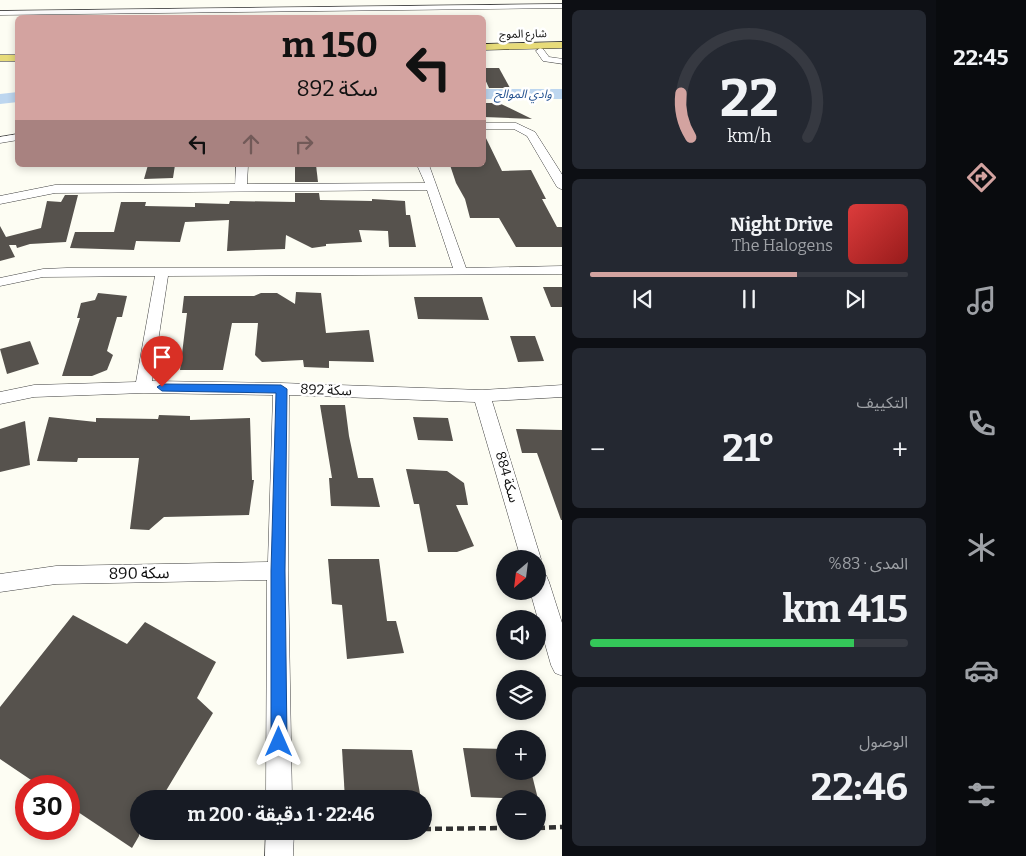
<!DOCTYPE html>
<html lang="ar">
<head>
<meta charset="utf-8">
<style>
  body { margin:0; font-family:Bitter,"Noto Sans Arabic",serif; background:#242831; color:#f1f3f6; direction:rtl; height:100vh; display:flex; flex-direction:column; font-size:19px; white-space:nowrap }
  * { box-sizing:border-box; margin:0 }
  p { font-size:16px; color:#9ea1a6 }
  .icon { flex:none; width:28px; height:28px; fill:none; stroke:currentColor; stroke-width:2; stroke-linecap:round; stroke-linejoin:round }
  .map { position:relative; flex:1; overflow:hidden; direction:ltr }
  .side { display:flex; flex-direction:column; gap:10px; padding:10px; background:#0d0f14; width:374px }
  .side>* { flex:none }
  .banner { position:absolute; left:15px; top:15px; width:471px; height:152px; border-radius:8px; box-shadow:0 2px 8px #0003; direction:rtl; background:#d3a3a0; color:#111; overflow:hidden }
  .needle { width:32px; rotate:208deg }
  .buttons { position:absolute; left:496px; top:550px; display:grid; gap:10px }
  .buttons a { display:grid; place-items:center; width:50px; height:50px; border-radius:50%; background:#171b24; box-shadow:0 2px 8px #0003; font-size:25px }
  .speed { position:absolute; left:15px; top:775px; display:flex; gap:10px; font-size:25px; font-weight:700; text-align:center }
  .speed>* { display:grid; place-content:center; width:65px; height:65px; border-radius:50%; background:#171b24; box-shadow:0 2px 8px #0003; line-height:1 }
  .speed .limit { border:8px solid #d22; background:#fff; color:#111 }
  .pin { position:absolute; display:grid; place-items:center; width:42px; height:42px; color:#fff; margin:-51px -21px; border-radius:50% 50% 50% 0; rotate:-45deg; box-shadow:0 0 5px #0007 }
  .pin .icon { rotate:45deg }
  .me { position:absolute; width:55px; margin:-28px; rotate:0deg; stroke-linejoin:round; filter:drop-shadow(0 0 4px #0008) }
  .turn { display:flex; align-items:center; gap:18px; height:105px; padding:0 25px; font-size:22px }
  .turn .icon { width:65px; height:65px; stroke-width:2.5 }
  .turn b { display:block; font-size:35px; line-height:42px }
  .lanes { display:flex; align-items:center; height:48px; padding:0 25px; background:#0003; justify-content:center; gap:25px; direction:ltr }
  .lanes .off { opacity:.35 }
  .big { font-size:38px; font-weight:700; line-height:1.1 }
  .side .card { flex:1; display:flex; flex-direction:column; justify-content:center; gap:8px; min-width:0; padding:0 18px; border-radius:8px; background:#242831 }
  .side .dial { align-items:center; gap:0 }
  .dial svg { height:130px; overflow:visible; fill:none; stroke:#363941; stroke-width:7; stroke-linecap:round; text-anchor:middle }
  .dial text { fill:#f1f3f6; stroke:none }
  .song { display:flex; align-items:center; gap:15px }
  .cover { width:60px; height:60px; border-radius:8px; background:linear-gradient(135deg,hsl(0 70% 55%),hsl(0 70% 35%)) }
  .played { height:5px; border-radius:2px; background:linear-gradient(90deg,#d3a3a0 65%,#363941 65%) }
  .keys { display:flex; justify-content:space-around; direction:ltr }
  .heat { display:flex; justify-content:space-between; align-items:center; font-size:28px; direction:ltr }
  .charge { height:8px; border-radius:4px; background:linear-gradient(90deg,#34c759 83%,#363941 0) }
  .trip { position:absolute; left:130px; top:790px; width:302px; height:50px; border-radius:25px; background:#171b24; box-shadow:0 2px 8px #0003; font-weight:700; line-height:50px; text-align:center; direction:rtl }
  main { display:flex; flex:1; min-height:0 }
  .tab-bar { display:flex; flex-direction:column; width:90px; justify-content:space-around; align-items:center; background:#090b0e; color:#9ea1a6 }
  .tab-bar .icon { width:35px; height:35px }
  .tab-bar .current { color:#d3a3a0 }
  .tab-bar b { font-size:22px; color:#f1f3f6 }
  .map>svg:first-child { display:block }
</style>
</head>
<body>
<main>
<nav class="tab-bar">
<b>22:45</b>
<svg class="icon current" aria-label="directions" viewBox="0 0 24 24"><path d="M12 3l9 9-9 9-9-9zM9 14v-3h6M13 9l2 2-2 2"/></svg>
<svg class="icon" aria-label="music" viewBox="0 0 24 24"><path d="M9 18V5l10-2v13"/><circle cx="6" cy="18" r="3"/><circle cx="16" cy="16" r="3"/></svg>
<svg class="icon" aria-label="phone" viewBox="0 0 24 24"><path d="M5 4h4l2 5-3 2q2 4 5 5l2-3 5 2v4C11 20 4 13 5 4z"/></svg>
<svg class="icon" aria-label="climate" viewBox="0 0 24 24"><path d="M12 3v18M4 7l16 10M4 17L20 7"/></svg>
<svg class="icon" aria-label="car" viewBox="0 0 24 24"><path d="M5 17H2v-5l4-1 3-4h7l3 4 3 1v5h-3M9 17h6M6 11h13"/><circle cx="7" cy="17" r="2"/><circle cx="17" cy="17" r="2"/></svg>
<svg class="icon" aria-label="filters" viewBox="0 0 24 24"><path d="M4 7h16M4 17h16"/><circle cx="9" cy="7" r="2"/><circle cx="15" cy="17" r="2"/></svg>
</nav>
<section class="side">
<div class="card dial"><svg viewBox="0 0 100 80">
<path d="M14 69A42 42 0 1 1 86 69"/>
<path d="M14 69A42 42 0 0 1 8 42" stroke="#d3a3a0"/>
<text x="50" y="56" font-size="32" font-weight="700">22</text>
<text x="50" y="72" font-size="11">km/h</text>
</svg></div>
<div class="card">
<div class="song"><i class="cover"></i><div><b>Night Drive</b><p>The Halogens</p></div></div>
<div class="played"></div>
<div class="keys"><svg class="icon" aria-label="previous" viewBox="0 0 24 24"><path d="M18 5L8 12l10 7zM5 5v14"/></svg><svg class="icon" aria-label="pause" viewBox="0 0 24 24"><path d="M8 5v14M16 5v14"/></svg><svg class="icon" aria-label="next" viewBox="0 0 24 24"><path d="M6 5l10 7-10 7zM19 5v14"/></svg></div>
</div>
<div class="card"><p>التكييف</p>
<div class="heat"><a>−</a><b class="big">21°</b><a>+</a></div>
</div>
<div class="card"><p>المدى · 83%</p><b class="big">415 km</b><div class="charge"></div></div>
<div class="card"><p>الوصول</p><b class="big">22:46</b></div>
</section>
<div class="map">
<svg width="563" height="856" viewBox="0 0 563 856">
  <rect width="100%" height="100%" fill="#fdfdf3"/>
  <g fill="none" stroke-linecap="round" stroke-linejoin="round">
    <g fill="#bdd6ef" fill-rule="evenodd">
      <rect x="484" y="89" width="79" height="10"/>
      <polygon points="18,92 18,102 0,104 0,94"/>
    </g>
  </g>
  <g fill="#56524d">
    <polygon points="484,68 499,68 510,88 489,88 484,77"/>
    <polygon points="484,103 499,103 532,119 484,117"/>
    <polygon points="484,134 502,171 531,170 546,199 542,199 557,227 563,227 563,247 516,247 499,218 470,218 465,199 456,183 450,165 484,165"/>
    <polygon points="148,165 175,165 173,178 144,179"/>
    <polygon points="295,165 316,165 318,182 295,182"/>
    <polygon points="295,193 319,193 320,200 372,201 372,199 405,201 406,215 410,215 416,247 389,247 388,231 359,230 362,242 326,244 326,246 312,248 286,235 285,249 227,251 229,220 185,222 180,242 136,241 134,250 70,248 75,232 114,232 121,202 146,202 145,206 195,207 195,203 229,204 230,201 295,202"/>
    <polygon points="65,195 78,195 66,242 30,244 17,248 16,245 9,245 15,257 0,261 0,226 6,237 41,228 47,201 61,202"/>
    <polygon points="543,287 563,287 563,307 551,307"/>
    <polygon points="296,292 321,293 326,333 369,330 374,362 329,361 329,368 304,367 303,360 262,362 255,355 258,323 232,323 223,370 180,370 187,313 182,313 184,296 254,296 261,293 277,293 295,304"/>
    <polygon points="98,293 127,296 122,317 117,317 107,351 113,355 107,370 92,376 62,376 80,318 77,318 81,303 95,300"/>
    <polygon points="414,297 482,297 489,320 418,319"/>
    <polygon points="510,336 535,336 544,361 518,362"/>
    <polygon points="30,341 39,364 7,374 0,349"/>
    <polygon points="320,405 345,405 349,436 358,478 373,478 380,507 331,506 329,478 332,478"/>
    <polygon points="159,415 190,416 190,420 250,418 252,480 254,480 249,515 164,517 149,530 130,529 139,458 78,458 77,462 37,461 49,417 96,422 96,418 158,419"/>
    <polygon points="413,417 448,418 453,441 418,440"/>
    <polygon points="25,421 30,465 0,472 0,429"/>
    <polygon points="516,429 563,430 563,520 561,520 537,453 522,453"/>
    <polygon points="406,469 447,471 464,483 468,505 456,505 474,546 457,552 428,552 419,504 414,504"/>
    <polygon points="328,559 379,559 387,621 396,621 404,653 347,659 342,605 332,604"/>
    <polygon points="73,615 127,644 145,622 216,662 197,698 213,713 161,799 139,799 139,836 132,848 69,806 69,786 40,786 0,759 0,707"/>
    <polygon points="463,748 505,749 505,771 531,771 538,799 471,797"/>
    <polygon points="342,749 412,750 421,799 345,799"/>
  </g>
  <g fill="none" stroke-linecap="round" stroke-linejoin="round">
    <defs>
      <g id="minor">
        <polygon points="563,4 563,8 0,15 0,11"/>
        <polygon points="540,48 543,49 549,57 563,59 563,64 543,61 536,51"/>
        <polygon points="484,123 516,123 535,132 563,176 563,190 557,187 527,136 514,129 484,129"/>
        <polygon points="18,134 18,140 0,143 0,137"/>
        <polygon points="236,165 248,165 247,184 425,183 417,165 429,165 466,268 563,266 563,274 168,276 152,381 281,383 482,390 563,385 563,397 492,401 541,559 538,566 538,559 521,559 475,402 289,395 288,571 292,799 266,799 267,580 56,584 0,592 0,574 56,566 268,562 273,395 143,393 34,397 0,404 0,392 34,385 136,382 155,276 43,277 0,286 0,278 43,269 67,268 453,268 427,190 55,193 0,204 0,196 55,185 235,184"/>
        <polygon points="538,573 546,575 549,582 563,626 563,676 555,673 551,665 530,591 538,591"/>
        <polygon points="266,831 294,831 293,856 265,856"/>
      </g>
      <g id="major">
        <polygon points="563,42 563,48 484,50 484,44"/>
        <rect x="0" y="55" width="18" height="6"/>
      </g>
    </defs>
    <use href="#minor" stroke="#424242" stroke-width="1"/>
    <use href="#major" stroke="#202020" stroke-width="1"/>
    <g stroke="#313131" stroke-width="4.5" stroke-dasharray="7 4" stroke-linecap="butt">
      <polyline points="538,828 563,827"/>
      <polyline points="424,829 505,828"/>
    </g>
    <use href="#minor" fill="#fff" fill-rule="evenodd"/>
    <use href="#major" fill="#e7db79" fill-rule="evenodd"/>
  </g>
  <polygon fill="#1a73e8" stroke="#114b97" points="162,384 281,385 287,389 285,571 287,742 285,748 279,750 273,748 271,742 271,571 276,393 162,391 157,387"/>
  <g text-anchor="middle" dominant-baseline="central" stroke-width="5" stroke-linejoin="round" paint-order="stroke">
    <g font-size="11" fill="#0f0f0f" stroke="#fff">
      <text transform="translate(523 34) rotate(-1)">شارع الموج</text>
    </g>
    <g font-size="12" font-style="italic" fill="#285592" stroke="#fff">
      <text x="523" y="94">وادي الموالح</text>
    </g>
    <g font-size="14" fill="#0f0f0f" stroke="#fff">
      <text transform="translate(326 390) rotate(2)">سكة 892</text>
      <text transform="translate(507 477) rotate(74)">سكة 884</text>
    </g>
    <g font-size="16" fill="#0f0f0f" stroke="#fff">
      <text transform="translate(139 573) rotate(-1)">سكة 890</text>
    </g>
  </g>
</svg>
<div class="buttons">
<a><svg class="needle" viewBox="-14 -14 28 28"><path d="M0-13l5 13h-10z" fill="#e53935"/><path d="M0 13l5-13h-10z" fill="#9ea1a6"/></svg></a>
<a><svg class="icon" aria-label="sound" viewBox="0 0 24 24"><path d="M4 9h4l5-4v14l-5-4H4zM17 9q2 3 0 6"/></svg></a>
<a><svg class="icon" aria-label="layers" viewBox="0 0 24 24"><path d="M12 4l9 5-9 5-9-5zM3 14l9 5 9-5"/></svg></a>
<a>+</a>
<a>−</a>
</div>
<div class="speed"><div class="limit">30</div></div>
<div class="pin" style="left:162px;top:387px;background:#d93025"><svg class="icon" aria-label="arrive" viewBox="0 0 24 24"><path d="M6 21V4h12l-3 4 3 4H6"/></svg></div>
<svg class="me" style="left:279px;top:742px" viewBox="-20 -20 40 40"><path d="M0-17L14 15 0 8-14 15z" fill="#1a73e8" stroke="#fff" stroke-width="4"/></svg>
<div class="trip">22:46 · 1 دقيقة · 200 m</div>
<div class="banner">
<div class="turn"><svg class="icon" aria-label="left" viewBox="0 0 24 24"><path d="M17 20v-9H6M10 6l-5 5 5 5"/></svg><div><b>150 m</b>سكة 892</div></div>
<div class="lanes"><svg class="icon" aria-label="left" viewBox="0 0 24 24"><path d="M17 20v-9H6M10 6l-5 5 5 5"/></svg><svg class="icon off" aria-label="ahead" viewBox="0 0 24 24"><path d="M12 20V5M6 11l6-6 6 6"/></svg><svg class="icon off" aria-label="right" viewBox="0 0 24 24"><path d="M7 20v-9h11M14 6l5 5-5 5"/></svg></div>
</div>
</div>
</main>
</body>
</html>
